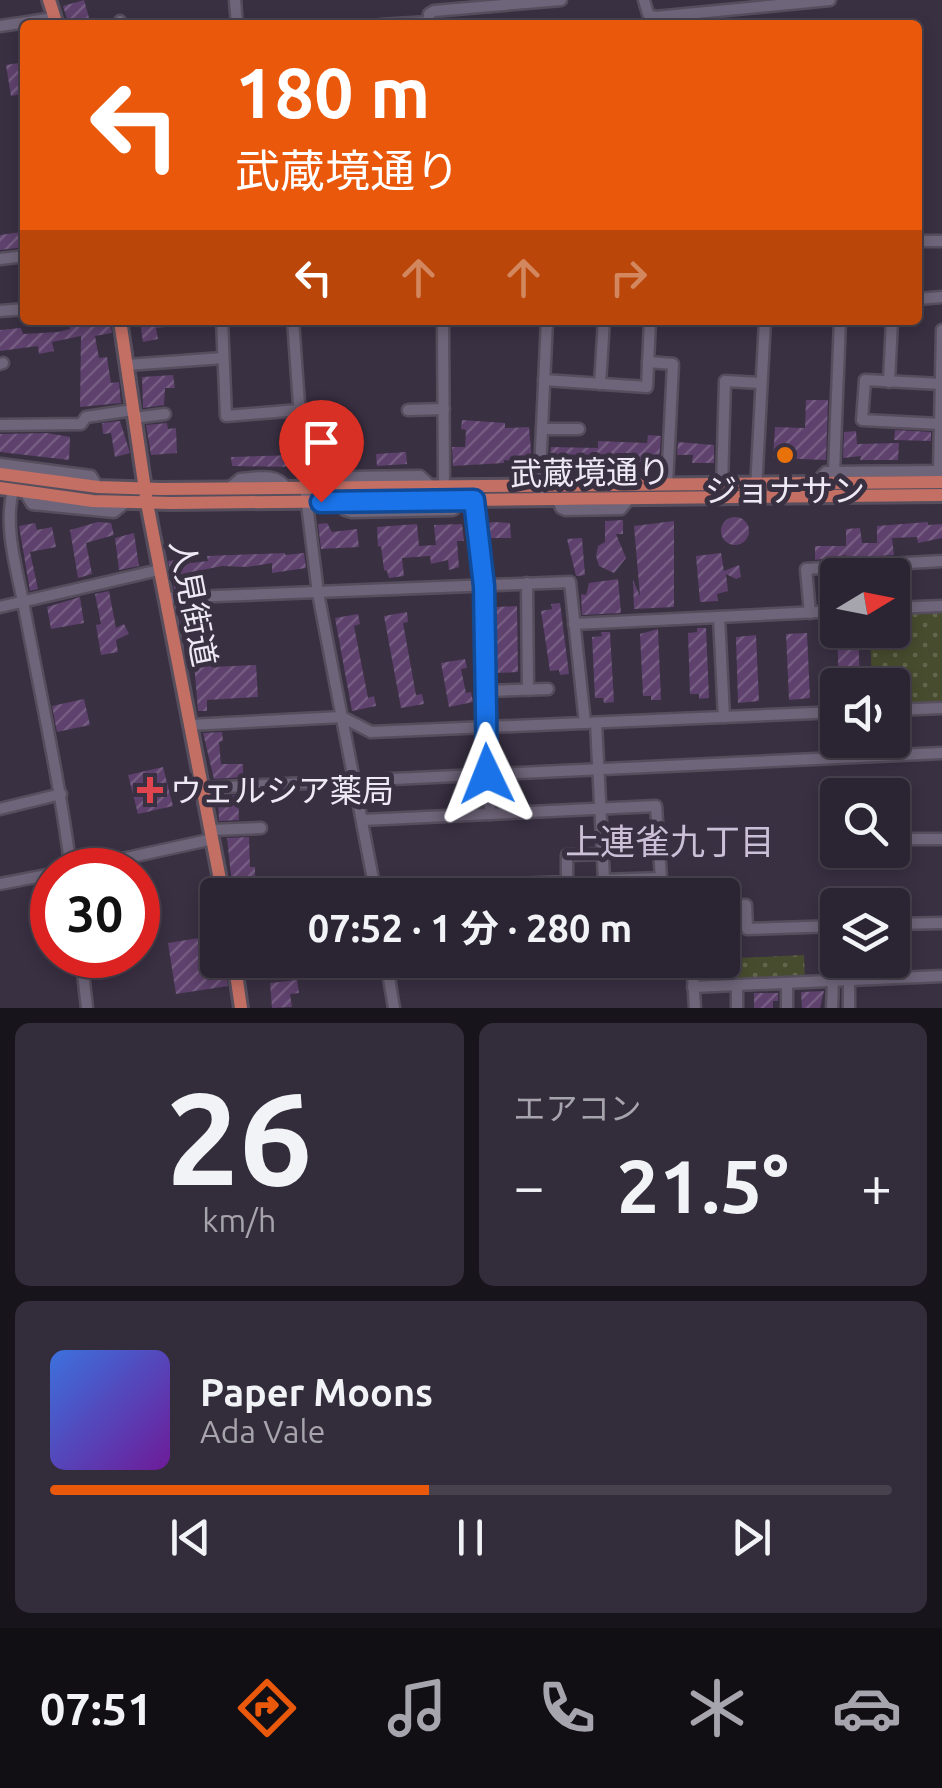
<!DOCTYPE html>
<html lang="ja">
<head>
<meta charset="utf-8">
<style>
  body { margin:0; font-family:Ubuntu,"Noto Sans JP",sans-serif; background:#332c3a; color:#f1f3f6; height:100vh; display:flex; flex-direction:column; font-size:38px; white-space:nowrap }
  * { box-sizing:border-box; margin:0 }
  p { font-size:32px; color:#a6a4ac }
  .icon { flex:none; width:55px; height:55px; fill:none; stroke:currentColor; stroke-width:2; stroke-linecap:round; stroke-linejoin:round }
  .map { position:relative; height:1008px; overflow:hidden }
  .side { display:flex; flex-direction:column; gap:15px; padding:15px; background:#18141c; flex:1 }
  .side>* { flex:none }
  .hud { position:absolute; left:20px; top:20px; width:902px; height:305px; border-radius:10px; box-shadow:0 5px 15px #0003,0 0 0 2px #47414d; background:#ea580c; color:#fff; overflow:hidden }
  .needle { width:65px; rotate:80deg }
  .buttons { position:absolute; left:820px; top:558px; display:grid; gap:20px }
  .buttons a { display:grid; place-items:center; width:90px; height:90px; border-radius:10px; background:#2b2432; box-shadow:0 5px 15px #0003,0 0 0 2px #47414d; font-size:50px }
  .speed { position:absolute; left:30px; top:848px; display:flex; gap:20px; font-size:50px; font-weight:700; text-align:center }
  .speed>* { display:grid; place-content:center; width:130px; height:130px; border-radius:50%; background:#2b2432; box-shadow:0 5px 15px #0003,0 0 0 2px #47414d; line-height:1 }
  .speed .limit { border:15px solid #d22; background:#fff; color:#111 }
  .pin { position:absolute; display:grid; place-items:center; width:85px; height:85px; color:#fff; margin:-102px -42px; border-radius:50% 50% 50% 0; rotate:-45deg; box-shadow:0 0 10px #0007 }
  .pin .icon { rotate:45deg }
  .me { position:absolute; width:110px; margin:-55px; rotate:358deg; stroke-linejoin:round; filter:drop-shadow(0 0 8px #0008) }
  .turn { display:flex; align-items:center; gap:35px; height:210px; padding:0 50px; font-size:45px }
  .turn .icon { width:130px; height:130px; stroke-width:2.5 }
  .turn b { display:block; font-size:70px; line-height:85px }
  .lanes { display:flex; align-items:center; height:95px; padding:0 50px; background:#0003; justify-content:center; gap:50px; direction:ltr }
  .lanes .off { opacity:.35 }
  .big { font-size:75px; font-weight:700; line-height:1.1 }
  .side .card { flex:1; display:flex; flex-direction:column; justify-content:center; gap:15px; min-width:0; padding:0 35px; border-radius:15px; background:#332c3a }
  .side .dial { align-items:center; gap:0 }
  .dial b { font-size:130px; line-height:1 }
  .song { display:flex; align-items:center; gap:30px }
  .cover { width:120px; height:120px; border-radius:15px; background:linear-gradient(135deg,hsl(220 70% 55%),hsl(280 70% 35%)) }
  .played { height:10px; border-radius:5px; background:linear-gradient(90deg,#ea580c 45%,#47414d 45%) }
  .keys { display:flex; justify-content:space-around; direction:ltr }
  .heat { display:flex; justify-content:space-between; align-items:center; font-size:55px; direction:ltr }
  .side .tiles { flex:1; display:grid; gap:15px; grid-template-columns:1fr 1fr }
  .card:last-child { grid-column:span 2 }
  .trip { position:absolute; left:200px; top:878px; width:540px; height:100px; border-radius:10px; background:#2b2432; box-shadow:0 5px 15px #0003,0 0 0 2px #47414d; font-weight:700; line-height:100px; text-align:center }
  .tab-bar { display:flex; height:160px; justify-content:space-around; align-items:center; background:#110e14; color:#a6a4ac }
  .tab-bar .icon { width:70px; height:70px }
  .tab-bar .on { color:#ea580c }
  .tab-bar b { font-size:45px; color:#f1f3f6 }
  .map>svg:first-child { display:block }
</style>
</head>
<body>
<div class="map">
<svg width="942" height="1008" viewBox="0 0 942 1008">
  <defs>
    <pattern id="park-dots" width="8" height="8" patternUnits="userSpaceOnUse" patternTransform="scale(2.5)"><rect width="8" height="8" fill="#474c2e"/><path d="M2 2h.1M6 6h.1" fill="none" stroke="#62664d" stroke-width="1.8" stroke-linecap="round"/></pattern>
    <pattern id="building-hatch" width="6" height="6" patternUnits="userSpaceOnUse" patternTransform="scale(2.5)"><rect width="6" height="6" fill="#5e416c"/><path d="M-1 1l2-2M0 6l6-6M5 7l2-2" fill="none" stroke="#755c82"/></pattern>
  </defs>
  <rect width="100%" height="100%" fill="#393042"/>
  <g fill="url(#park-dots)">
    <polygon points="942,611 942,702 893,705 892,685 872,685 870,630 892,630 893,613"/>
    <polygon points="804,955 805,982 693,987 692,960"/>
  </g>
  <g fill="url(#building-hatch)">
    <polygon points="84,0 91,25 69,25 63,6"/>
    <polygon points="25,62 25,93 11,96 6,65"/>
    <polygon points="22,232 25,235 25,247 0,250 0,235"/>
    <polygon points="69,320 110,320 112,333 95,336 99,358 107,357 111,383 119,382 121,403 80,407 81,336 52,342 54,351 39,354 38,346 0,351 0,330 21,328 23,334 58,332 70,329"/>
    <polygon points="140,320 176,320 176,326 156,328 158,339 143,342"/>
    <polygon points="173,375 175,388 165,388 164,405 143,408 142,377"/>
    <polygon points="806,400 828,400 826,460 773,458 775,427 805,428"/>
    <polygon points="462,420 505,423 505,428 529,427 532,462 504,460 504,463 453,466 452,447 465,447 466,430 461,429"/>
    <polygon points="120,421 130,453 115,457 111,433 103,434 102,423"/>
    <polygon points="167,423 168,429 176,428 177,453 151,455 146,425"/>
    <polygon points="895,430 931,432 931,441 894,440"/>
    <polygon points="856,431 857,444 899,443 898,460 860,460 861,456 843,458 844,432"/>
    <polygon points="47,433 70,437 69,460 0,452 0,434"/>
    <polygon points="648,435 661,436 659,462 598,464 598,459 584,457 569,457 566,464 549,463 551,447 598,448 598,441 647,443"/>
    <polygon points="335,438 335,446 328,448 330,465 312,466 310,441"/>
    <polygon points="678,442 714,445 714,463 692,463 693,455 677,455"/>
    <polygon points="406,452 407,464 377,466 376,454"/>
    <polygon points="294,455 295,467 232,466 231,457"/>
    <circle cx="735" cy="531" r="14"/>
    <polygon points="623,520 623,534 616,534 626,558 614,573 599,566 596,556 598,546 605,542 605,521"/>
    <polygon points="674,521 674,607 634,609 633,580 640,596 634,526"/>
    <polygon points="98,522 111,523 114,535 86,543 92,574 78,578 70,530"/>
    <polygon points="494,522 510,523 511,538 487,538 486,523"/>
    <polygon points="928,522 928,525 942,524 942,538 918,543 917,537 892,538 894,555 846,558 846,555 815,560 815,546 846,546 846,529 860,528 862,543 877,543 877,526"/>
    <polygon points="35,523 37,530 52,527 56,547 30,552 38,589 30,591 19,526"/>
    <polygon points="327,523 332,532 357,529 359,547 321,549 318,524"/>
    <polygon points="417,524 419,546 436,545 434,525 462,524 464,541 457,541 459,567 449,570 448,560 431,564 430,556 402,558 404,576 389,578 387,571 384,570 381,546 378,547 377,527"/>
    <polygon points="134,533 139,566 119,570 115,538"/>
    <polygon points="582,538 585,575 576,576 567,539"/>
    <polygon points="285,553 285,555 304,553 306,568 272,573 272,563 247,567 222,566 197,571 198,588 174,589 168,561 191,558 191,563 208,561 207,556"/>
    <polygon points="721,553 724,571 739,565 741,577 736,579 726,574 728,591 717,594 718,601 700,602 696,556"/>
    <polygon points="618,579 621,613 582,615 581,594 586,595 589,583"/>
    <polygon points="109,591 116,628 124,624 129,634 116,640 118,652 101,655 96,625 101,624 95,594"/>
    <polygon points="80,597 84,623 51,629 47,607"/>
    <polygon points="560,603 569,674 560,675 559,670 550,671 541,611 552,609 551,604"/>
    <polygon points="198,605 203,649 210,649 211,667 256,665 258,697 207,700 207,711 198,711 192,639 184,639 180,620 184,620 183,606"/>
    <polygon points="517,606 518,672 497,673 496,607"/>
    <polygon points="407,612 408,622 403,623 416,695 422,694 424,704 401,708 384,616"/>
    <polygon points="358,614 360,624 354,626 368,698 374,696 376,706 352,711 335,618"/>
    <polygon points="697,628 706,628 709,698 699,699 699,694 690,694 688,633 697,632"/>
    <polygon points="658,629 661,700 651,700 651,696 643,696 640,634"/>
    <polygon points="858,631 860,684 839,684 837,632"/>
    <polygon points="601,632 610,632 614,702 604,703 603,698 595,698 592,637 602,636"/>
    <polygon points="807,633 810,698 789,700 786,634"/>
    <polygon points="756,635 759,701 738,703 736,637"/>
    <polygon points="465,659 467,668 461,669 466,693 471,692 473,702 449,707 441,663"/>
    <polygon points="84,699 90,725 57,732 52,706"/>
    <polygon points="222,732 223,741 219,742 221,764 243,764 243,777 214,779 203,733"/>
    <polygon points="163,767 173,806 138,814 128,775"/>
    <polygon points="238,795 239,820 219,821 218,796"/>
    <polygon points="249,837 250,867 255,867 255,880 274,879 274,889 233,895 227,838"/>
    <polygon points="218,935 218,960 224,960 228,986 176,994 168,943"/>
    <polygon points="326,960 372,960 372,973 327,974"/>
    <polygon points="297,980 299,993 290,994 292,1007 272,1008 270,983"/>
    <polygon points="824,991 820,1008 802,1008 801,992"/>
    <polygon points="754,993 778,993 778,1001 773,1001 773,1008 754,1008"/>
  </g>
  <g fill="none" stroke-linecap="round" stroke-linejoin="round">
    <defs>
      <g id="minor">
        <polyline points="235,0 237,25"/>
        <polyline points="644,0 648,14 655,17 830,0"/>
        <polyline points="120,21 120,25"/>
        <polyline points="380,25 428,22 429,14 434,11 561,0"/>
        <polyline points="0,26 54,18"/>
        <polyline points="918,241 942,241"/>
        <polyline points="0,259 25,256"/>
        <polyline points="918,299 942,297"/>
        <polyline points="0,311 25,309"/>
        <polyline points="222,320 226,416 299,410"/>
        <polyline points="293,320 305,488 318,593 376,895"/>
        <polyline points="443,320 444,487"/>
        <polyline points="648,362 673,364 667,485"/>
        <polyline points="0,364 3,363"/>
        <polyline points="127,365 223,358"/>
        <polyline points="544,380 647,387 650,320"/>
        <polyline points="889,382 892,320"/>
        <polyline points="600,384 604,320"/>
        <polyline points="408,410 444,409"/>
        <polyline points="134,418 165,414"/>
        <polyline points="940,424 862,420 865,380 941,384"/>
        <polyline points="0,425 81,424 86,417 133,410"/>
        <polyline points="542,429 579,429"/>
        <polyline points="0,464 91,476 98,487"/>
        <polyline points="939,471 942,330"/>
        <polyline points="834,472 840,320"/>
        <polyline points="815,483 826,472 942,471"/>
        <polyline points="722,484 725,381 760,383"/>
        <polyline points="339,488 347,477 420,476 431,486"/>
        <path d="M228,489L240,479C256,478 277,472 286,488"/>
        <polyline points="756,489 765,320"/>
        <path d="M13,490C3,529 18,573 25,612C41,698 60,783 71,870"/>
        <polyline points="25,492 32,504 114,512 126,502"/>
        <polyline points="539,493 547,320"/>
        <polyline points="558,499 561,508 566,510 621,509 629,499"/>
        <polyline points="474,500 484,586 490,814"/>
        <polyline points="340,502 345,510 352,512 453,510 463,500"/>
        <polyline points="527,583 528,690"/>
        <polyline points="165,598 570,582 585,723"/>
        <polyline points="0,607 159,570"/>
        <polyline points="892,608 942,606"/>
        <polyline points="810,613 806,569 942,561"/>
        <polyline points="719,617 724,717"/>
        <polyline points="574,624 838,611"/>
        <polyline points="485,691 548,689"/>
        <polyline points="892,710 942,708"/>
        <polyline points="596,723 604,880 661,878 663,895"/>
        <polyline points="189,725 342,717 371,732 838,712"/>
        <polyline points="203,788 942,753"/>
        <polyline points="0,809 61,794"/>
        <polyline points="363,820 656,806 661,878"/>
        <polyline points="211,830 261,828"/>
        <polyline points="892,839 942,839"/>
        <polyline points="72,870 213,839"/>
        <polyline points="0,884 52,874"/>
        <polyline points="375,889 567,882 567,855 602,854"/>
        <polyline points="300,895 302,895"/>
        <polyline points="722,906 746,905 747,929 838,926"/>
        <polyline points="892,924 942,923"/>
        <polyline points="81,955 87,1008"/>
        <polyline points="386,960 394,1008"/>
        <polyline points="692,960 695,1008"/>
        <polyline points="236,972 295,971"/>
        <polyline points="849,981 849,1008"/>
        <polyline points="787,983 787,1008"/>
        <polyline points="693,987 942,976"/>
        <polyline points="737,1008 737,985"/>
        <polyline points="832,1008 833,981"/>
      </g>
      <g id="major">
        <polyline points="49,0 57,25"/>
        <polyline points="120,320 147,503 223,895"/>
        <polyline points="0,474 98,487 160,489 942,482"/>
        <polyline points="0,488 93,501 171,503 942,495"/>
        <polyline points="234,960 241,1008"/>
      </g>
    </defs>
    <use href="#minor" stroke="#564e5d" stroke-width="15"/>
    <use href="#major" stroke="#564e5d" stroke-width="18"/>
    <use href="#minor" stroke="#6f657a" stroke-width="10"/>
    <use href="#major" stroke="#c36f64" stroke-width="12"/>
  </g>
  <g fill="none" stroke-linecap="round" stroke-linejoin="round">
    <defs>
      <polyline id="route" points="321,502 474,500 484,586 487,774"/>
    </defs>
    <use href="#route" stroke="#114b97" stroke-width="25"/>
    <use href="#route" stroke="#1a73e8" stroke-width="18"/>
  </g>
  <circle fill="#e8710a" stroke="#393042" stroke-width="4" cx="785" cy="455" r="10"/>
  <path fill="#e0444e" stroke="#393042" stroke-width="4" d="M145 775h10v10h10v10h-10v10h-10v-10h-10v-10h10z"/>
  <g text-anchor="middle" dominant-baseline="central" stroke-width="10" stroke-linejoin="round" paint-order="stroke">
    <g font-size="32" fill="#eee9f4" stroke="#393042">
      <text transform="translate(590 472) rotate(-1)">武蔵境通り</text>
      <text transform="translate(194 603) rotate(79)">人見街道</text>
    </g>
    <g font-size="32" fill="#eee9f4" stroke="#393042">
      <text x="785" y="490">ジョナサン</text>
      <text x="170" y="790" text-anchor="start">ウェルシア薬局</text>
    </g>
    <g font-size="35" fill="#cbc0d7" stroke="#393042">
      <text x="670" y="841">上連雀九丁目</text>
    </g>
  </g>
</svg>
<div class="buttons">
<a><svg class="needle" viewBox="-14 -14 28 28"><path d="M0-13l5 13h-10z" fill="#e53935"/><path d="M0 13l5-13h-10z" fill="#a6a4ac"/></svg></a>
<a><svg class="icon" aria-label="sound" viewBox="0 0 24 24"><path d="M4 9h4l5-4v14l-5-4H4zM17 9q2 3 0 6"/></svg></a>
<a><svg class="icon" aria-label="search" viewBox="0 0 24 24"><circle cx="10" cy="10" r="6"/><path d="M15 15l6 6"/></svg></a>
<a><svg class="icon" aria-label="layers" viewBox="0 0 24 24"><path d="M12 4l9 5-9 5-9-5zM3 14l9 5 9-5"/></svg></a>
</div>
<div class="speed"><div class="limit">30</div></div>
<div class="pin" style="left:321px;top:502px;background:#d93025"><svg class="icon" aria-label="arrive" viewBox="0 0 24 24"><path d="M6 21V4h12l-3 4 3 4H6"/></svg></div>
<svg class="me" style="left:487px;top:774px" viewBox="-20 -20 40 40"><path d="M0-17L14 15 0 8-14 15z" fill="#1a73e8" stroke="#fff" stroke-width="4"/></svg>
<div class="trip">07:52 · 1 分 · 280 m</div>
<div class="hud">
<div class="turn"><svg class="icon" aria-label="left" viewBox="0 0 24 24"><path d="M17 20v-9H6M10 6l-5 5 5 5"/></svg><div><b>180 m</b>武蔵境通り</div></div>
<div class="lanes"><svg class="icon" aria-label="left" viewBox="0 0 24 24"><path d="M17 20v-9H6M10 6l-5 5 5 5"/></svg><svg class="icon off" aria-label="ahead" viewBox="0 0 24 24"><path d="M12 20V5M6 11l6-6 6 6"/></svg><svg class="icon off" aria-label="ahead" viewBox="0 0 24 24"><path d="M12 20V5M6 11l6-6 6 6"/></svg><svg class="icon off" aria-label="right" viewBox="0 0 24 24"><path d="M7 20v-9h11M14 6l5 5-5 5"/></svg></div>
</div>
</div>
<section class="side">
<div class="tiles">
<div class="card dial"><b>26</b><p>km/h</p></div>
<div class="card"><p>エアコン</p>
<div class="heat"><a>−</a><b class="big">21.5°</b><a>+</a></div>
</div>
<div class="card">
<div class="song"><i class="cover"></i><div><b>Paper Moons</b><p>Ada Vale</p></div></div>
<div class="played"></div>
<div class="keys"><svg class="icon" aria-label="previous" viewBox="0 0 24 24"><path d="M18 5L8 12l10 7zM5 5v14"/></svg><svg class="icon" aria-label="pause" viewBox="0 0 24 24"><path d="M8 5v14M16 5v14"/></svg><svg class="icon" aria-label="next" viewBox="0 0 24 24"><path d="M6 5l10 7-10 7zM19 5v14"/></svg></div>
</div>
</div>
</section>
<nav class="tab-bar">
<b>07:51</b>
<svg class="icon on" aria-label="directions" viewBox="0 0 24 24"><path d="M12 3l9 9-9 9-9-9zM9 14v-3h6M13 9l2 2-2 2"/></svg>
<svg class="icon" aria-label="music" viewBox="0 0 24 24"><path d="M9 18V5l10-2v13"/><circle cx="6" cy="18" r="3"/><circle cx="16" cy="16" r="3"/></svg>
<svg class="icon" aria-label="phone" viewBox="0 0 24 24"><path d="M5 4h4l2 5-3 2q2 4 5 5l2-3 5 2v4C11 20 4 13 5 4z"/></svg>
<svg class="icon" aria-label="climate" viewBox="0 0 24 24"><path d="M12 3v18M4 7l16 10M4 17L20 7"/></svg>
<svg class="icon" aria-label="car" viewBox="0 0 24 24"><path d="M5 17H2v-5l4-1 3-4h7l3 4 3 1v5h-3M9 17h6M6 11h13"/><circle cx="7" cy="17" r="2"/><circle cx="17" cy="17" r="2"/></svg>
</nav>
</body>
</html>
